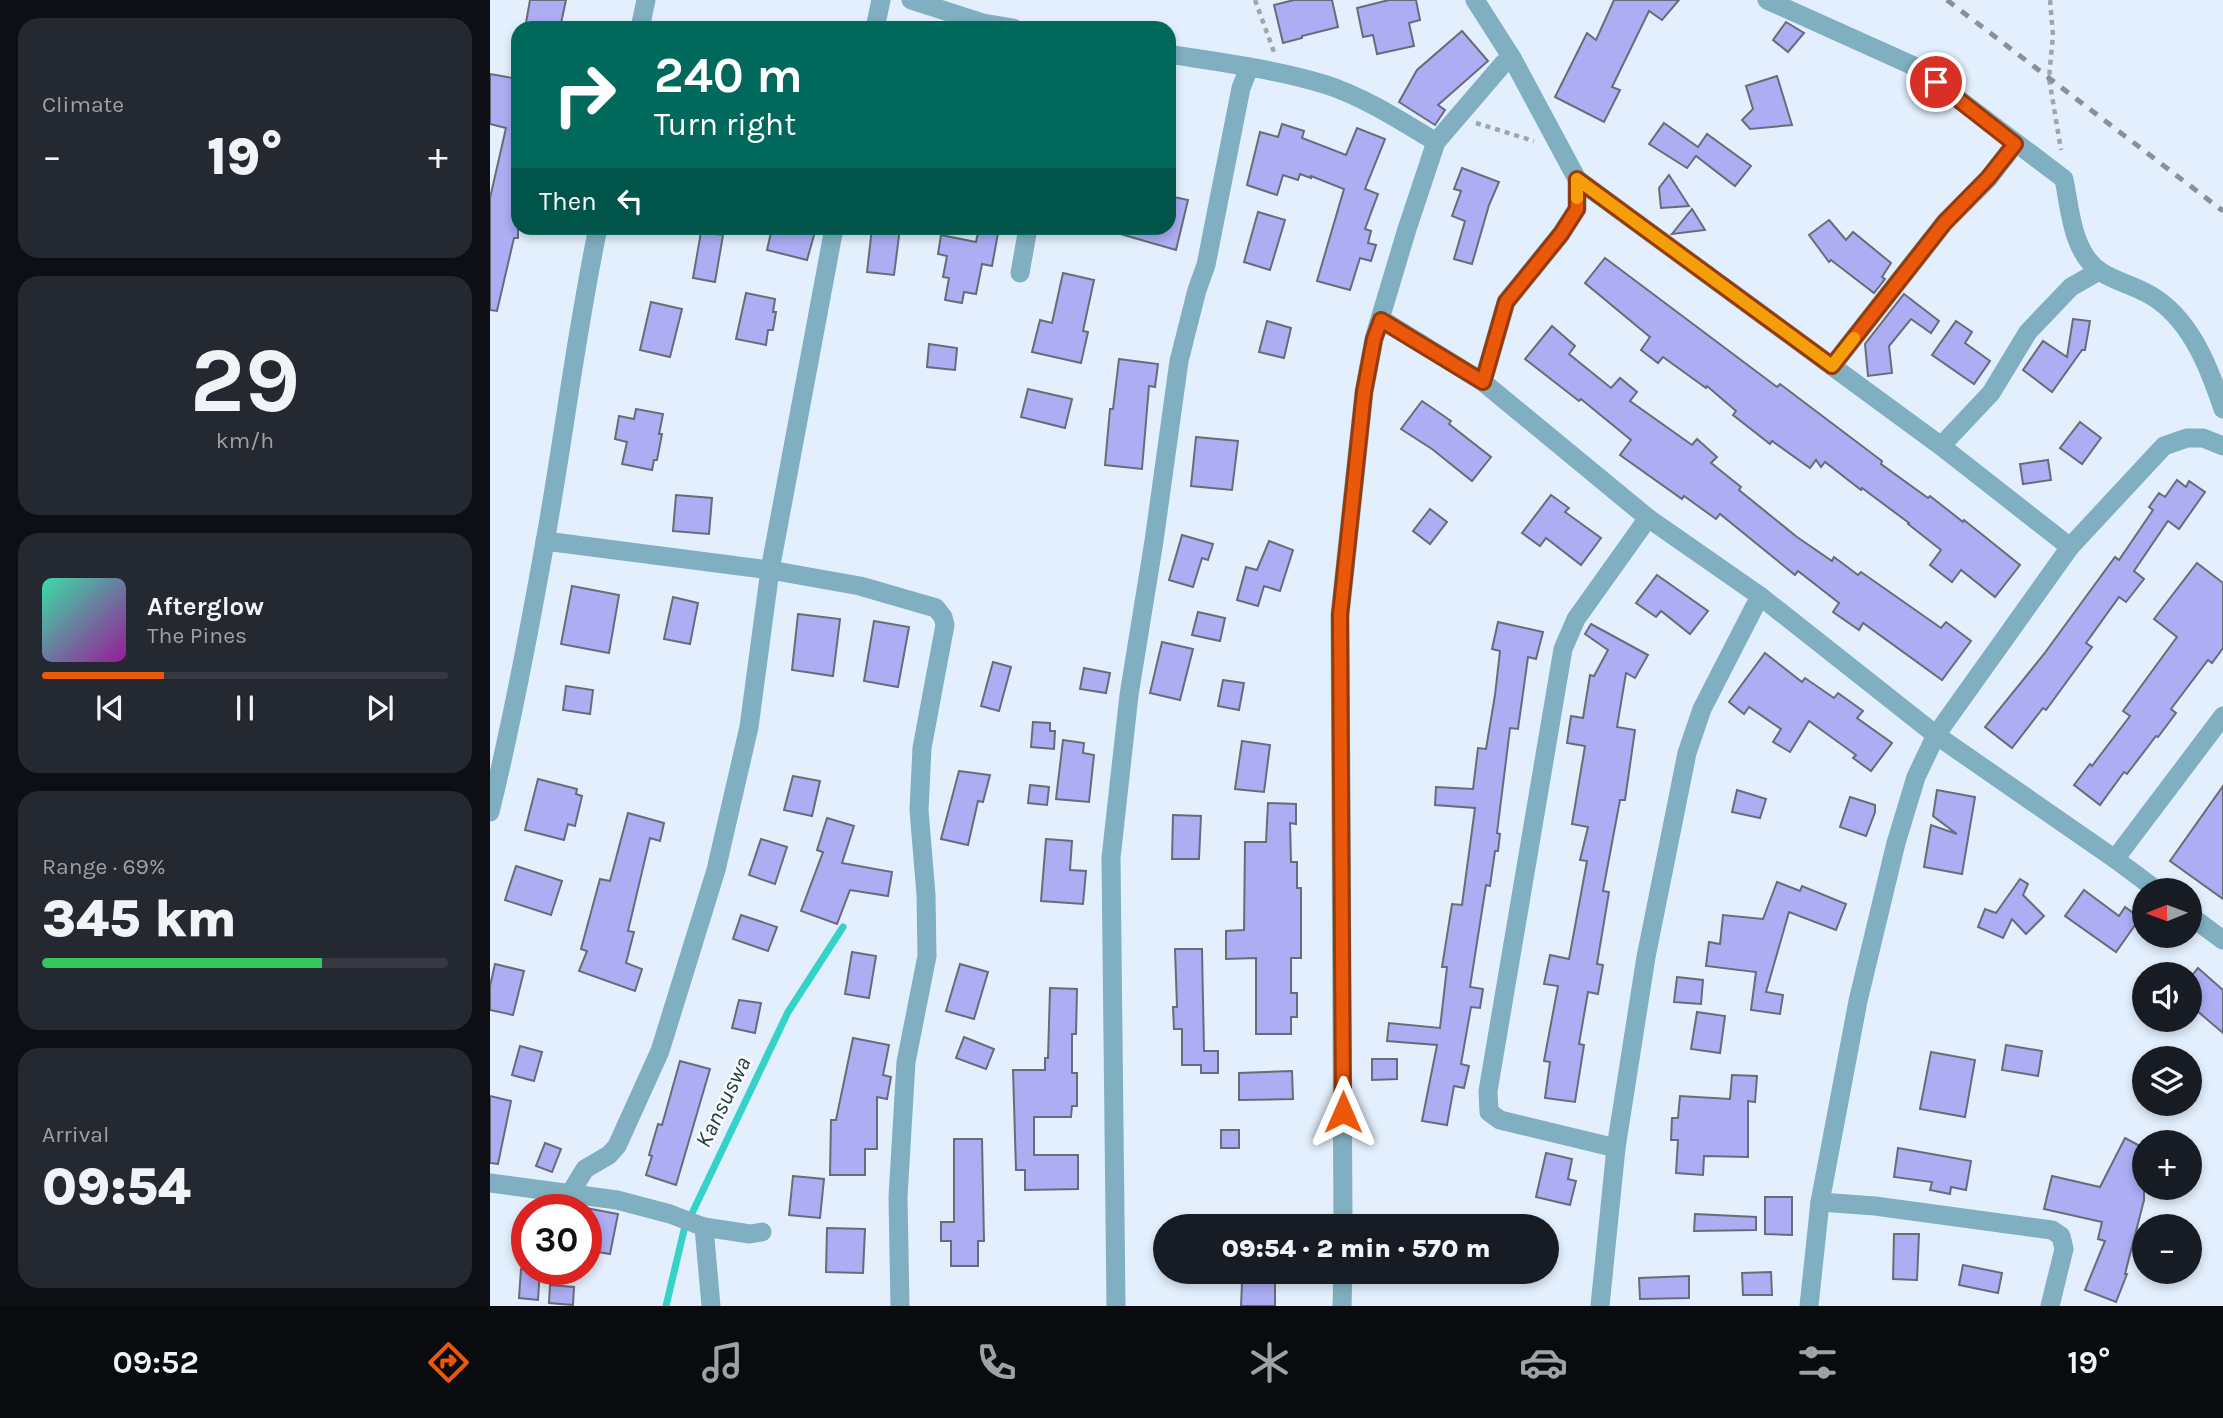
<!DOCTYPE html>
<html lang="en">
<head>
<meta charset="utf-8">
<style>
  body { margin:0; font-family:Karla,sans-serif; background:#242831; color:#f1f3f6; height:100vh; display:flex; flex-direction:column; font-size:26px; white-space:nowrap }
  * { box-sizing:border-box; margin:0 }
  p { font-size:23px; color:#9ea1a6 }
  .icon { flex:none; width:38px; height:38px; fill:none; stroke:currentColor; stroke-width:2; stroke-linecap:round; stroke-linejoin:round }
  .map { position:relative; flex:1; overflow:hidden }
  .panel { display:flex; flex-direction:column; gap:18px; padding:18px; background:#0d0f14; width:490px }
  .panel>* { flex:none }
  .guide { position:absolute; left:21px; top:21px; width:665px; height:214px; border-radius:21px; box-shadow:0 4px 10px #0003; background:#00695c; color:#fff; overflow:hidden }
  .needle { width:46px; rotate:269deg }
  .controls { position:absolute; left:1642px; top:878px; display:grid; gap:14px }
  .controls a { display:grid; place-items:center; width:70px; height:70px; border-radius:50%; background:#171b24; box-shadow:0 4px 10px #0003; font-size:35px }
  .speed { position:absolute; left:21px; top:1194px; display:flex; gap:14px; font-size:35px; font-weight:700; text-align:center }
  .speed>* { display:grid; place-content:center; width:91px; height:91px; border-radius:50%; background:#171b24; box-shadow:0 4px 10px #0003; line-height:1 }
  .speed .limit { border:10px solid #d22; background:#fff; color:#111 }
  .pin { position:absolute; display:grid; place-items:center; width:60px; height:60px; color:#fff; margin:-30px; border:4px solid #fff; border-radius:50%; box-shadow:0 2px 7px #0007 }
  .me { position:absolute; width:77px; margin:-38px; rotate:0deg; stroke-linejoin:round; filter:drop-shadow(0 0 5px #0008) }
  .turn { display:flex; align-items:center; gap:24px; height:147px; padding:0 28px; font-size:32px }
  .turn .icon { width:91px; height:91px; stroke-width:2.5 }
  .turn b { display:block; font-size:49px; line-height:60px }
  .then { display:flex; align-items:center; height:66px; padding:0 28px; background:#0003; gap:14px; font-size:26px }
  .big { font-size:52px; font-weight:800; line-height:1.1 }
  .panel .tile { flex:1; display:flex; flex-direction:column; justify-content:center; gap:10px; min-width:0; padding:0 24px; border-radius:21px; background:#242831 }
  .panel .dial { align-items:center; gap:0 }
  .dial b { font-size:91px; line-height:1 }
  .song { display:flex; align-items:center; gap:21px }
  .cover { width:84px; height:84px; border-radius:10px; background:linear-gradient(135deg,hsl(160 70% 55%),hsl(300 70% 35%)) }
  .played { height:7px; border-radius:4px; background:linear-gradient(90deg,#ea580c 30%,#363941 30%) }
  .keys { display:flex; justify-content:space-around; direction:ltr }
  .heat { display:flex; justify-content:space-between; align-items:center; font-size:38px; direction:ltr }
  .charge { height:10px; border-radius:5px; background:linear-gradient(90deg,#34c759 69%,#363941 0) }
  .trip { position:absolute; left:663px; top:1214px; width:406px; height:70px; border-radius:35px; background:#171b24; box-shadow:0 4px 10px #0003; font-weight:800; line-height:70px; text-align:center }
  .menu { display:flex; height:112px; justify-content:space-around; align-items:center; background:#090b0e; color:#9ea1a6 }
  .menu .icon { width:49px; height:49px }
  .menu .on { color:#ea580c }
  .menu b { font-size:32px; color:#f1f3f6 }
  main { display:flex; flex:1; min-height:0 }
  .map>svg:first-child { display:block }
</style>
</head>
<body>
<main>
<section class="panel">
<div class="tile"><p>Climate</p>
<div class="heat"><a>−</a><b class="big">19°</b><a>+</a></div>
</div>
<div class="tile dial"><b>29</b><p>km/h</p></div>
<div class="tile">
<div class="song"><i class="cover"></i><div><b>Afterglow</b><p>The Pines</p></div></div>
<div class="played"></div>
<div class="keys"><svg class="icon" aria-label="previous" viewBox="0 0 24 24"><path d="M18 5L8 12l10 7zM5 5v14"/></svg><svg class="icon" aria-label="pause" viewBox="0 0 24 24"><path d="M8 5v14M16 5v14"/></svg><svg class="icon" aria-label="next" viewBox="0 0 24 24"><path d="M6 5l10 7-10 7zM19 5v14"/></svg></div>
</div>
<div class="tile"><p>Range · 69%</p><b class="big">345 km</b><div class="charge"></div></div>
<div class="tile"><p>Arrival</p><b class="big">09:54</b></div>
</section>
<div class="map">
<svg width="1733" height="1306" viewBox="0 0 1733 1306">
  <rect width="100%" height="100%" fill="#e3effd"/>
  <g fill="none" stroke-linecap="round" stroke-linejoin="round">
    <polyline stroke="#34d2c8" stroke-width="7" points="176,1306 194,1230 298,1012 353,927"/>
  </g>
  <g fill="#acadf3" stroke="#6a6b79" stroke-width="2">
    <polygon points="40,0 76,0 70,28 35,28"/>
    <polygon points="804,0 842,0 848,27 812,36 812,38 793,43 784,5"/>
    <polygon points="899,0 926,0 930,20 919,23 924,46 887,54 883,35 873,37 867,8"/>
    <polygon points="1124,0 1189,0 1172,20 1159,11 1122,87 1130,90 1114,122 1065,97 1097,33 1106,40"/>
    <polygon points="1296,22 1314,33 1298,52 1283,40"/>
    <polygon points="972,31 998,61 948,105 955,110 945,125 909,102 927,70"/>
    <polygon points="0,74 28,79 28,238 24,238 7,311 0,310 0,198 16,128 0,124"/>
    <polygon points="1287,76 1302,125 1260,129 1252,120 1263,109 1256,86"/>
    <polygon points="1174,123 1208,147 1217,134 1261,166 1245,186 1206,156 1197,168 1159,144"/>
    <polygon points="792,124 814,131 812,138 856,155 867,128 895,139 875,189 888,194 875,229 881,231 878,243 886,245 881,261 870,258 860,290 827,281 854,189 821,176 821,178 810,174 808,180 793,175 787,195 757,185 770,132 788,137"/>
    <polygon points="972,168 1009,182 999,205 982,264 964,259 975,221 962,216 971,191 964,189"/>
    <polygon points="1179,175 1199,206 1171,208 1169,188"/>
    <polygon points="679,196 698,200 686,250 627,233 628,228 679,228"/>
    <polygon points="1202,209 1215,230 1182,234"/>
    <polygon points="768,212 795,220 780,270 754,262"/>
    <polygon points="1339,220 1356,240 1363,232 1401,263 1392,277 1395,279 1384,293 1341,260 1339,262 1319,235"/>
    <polygon points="282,228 326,228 317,260 277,250"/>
    <polygon points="382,228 410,228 404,275 377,272"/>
    <polygon points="489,228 509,228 502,266 492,264 486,294 474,292 472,303 455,300 459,278 453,277 457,256 448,254 451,235 486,242"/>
    <polygon points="211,232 233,235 225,282 203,278"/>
    <polygon points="1115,258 1287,387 1290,384 1392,461 1391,464 1438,498 1440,496 1473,522 1474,520 1530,565 1505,597 1471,570 1462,582 1440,565 1451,550 1418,524 1419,523 1372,488 1371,490 1335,462 1331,467 1326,460 1320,468 1282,441 1280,444 1243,415 1246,411 1217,386 1216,388 1173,357 1168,363 1151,350 1160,337 1095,283"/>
    <polygon points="573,273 604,280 593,331 598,332 591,363 542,352 550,320 562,323"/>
    <polygon points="256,293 285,299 283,312 286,312 283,330 278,330 276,345 246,339"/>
    <polygon points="1414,294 1449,321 1441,333 1421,319 1399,346 1402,373 1378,376 1375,344"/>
    <polygon points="161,302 192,309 180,357 150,350"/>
    <polygon points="1583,319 1600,321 1595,350 1592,350 1562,392 1533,370 1553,341 1577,357"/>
    <polygon points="777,321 801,328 794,358 769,352"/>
    <polygon points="1466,321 1482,332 1475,343 1500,361 1484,384 1442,355"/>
    <polygon points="1062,326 1085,346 1079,354 1121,388 1130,378 1147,392 1140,401 1202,445 1207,439 1227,457 1221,463 1251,487 1249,490 1307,537 1342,561 1344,557 1368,575 1371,572 1451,628 1456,622 1481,641 1452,680 1373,623 1369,630 1343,612 1349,603 1308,571 1305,575 1230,514 1226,519 1194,496 1192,499 1130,455 1141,440 1091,399 1089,401 1035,359"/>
    <polygon points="439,344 467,348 465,370 437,367"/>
    <polygon points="629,359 668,364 665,387 659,386 652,469 615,465 620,409 623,409"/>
    <polygon points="538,389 582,399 575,428 531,417"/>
    <polygon points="932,401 961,421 959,424 1001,457 982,481 942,449 911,429"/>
    <polygon points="146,409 173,414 169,434 172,434 167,460 164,460 162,470 132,464 137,442 125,439 129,416 144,419"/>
    <polygon points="1590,422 1611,438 1592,464 1570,448"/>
    <polygon points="706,437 748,441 742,490 701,486"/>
    <polygon points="1558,460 1561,480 1533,484 1530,464"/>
    <polygon points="1687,480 1696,487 1699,481 1715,492 1689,529 1678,521 1644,571 1654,579 1636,602 1629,597 1596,643 1602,647 1556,710 1553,708 1522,748 1495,727 1554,654 1625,557 1629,560 1663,510 1659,507 1669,493 1675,497"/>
    <polygon points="186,495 222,498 219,534 183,531"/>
    <polygon points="1061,495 1079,508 1075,512 1111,538 1091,565 1056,538 1050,546 1032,533"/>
    <polygon points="940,509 957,522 940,544 923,531"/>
    <polygon points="692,535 723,544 718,560 712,558 703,587 679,580"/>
    <polygon points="779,541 803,550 790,591 774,586 768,606 747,600 756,567 767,570"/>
    <polygon points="1707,563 1733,583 1733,648 1722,663 1718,660 1681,709 1686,713 1668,737 1666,736 1637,774 1634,772 1610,805 1584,785 1600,764 1602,766 1640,716 1633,711 1687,637 1664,619"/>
    <polygon points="1167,575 1218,611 1200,634 1171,611 1166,617 1146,603"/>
    <polygon points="82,586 129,595 119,653 71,644"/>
    <polygon points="183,597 208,603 200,644 174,639"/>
    <polygon points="708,612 735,618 730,641 702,635"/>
    <polygon points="308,614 350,619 343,676 302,670"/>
    <polygon points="384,621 419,627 408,687 374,681"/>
    <polygon points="1008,622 1053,632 1046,659 1038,657 1028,729 1020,728 1007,833 1010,834 1008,851 1005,851 1000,886 996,885 980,987 993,989 990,1008 981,1007 971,1064 979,1066 974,1088 964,1086 957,1125 932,1121 947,1045 897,1041 899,1023 950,1028 957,967 952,967 962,904 972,905 985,808 945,805 946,787 983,789 988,748 996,749 1005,695 1010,651 1002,649"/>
    <polygon points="1101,624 1158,655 1145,678 1136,673 1127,727 1145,730 1135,800 1130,800 1113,891 1119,892 1107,964 1113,965 1108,994 1098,992 1089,1044 1094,1045 1085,1102 1055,1098 1060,1062 1054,1061 1068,986 1054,984 1060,955 1079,959 1097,861 1090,860 1098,827 1082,824 1095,746 1077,743 1081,716 1093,718 1100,675 1104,676 1118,650 1095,634"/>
    <polygon points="672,642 703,649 690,700 660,693"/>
    <polygon points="1275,653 1312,682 1315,678 1344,698 1348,693 1373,711 1367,718 1402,743 1381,771 1363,758 1366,755 1319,721 1300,752 1283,742 1291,729 1259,707 1254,714 1239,702"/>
    <polygon points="503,662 521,667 509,711 491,706"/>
    <polygon points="594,668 620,673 616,693 590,689"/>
    <polygon points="733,680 754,683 749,710 728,706"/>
    <polygon points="76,686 103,690 100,714 73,710"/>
    <polygon points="543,722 560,723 560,731 565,731 564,749 541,747"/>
    <polygon points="573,740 594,743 593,753 604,755 599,802 566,799"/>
    <polygon points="752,741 780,745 774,792 745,789"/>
    <polygon points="469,771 500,775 493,802 488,801 478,845 451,839"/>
    <polygon points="303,776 330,781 322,816 294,810"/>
    <polygon points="48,779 87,789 86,794 92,796 85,826 78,824 74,840 35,830"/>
    <polygon points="540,785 559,787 557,805 538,803"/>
    <polygon points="1733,786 1733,899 1680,861"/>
    <polygon points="1247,790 1276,799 1270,818 1242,812"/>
    <polygon points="1447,790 1485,797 1472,874 1434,867 1441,825 1467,834 1443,816"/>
    <polygon points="1360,797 1385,805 1385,812 1376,836 1350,827"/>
    <polygon points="778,803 806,804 806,824 800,823 801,862 807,862 807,888 811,888 811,958 801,958 801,993 807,993 807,1017 801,1017 801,1034 766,1034 766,958 736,959 736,931 754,930 755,842 776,842"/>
    <polygon points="138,813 174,823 170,841 160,838 138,931 144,932 136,963 152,969 145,991 89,971 97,951 91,949 110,879 120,881"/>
    <polygon points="683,815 711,816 709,859 682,859"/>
    <polygon points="337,818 364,826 352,863 402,872 398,896 360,890 347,924 311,911 333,852 327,850"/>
    <polygon points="271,839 297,847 285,884 259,875"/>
    <polygon points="556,839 582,841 580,870 596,871 593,904 551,901"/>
    <polygon points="26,866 72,881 61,915 15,900"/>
    <polygon points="1530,879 1538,884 1533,895 1554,916 1536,934 1522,919 1513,938 1488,927 1495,909 1506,913"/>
    <polygon points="1287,882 1310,891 1312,886 1356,904 1346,930 1299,912 1276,992 1293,995 1290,1014 1261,1010 1266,972 1216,966 1219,942 1230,944 1233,915 1273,919"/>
    <polygon points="1594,890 1629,916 1635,907 1650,918 1626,952 1575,916"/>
    <polygon points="251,915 287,927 278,951 243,939"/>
    <polygon points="685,949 712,949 714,1051 728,1051 728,1073 711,1073 711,1065 692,1065 692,1029 684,1029 683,1007 687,1007"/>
    <polygon points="362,952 386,956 379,998 355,994"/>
    <polygon points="5,964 34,971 23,1015 0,1010 0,986"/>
    <polygon points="470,964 498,972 484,1019 456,1011"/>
    <polygon points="1708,968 1733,990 1733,1033 1699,1004 1699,979"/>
    <polygon points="1187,977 1213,980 1211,1004 1184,1002"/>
    <polygon points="560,988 587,989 586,1034 582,1034 582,1073 587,1073 587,1106 582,1106 581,1117 544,1117 544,1155 588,1155 588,1189 535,1190 535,1170 526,1170 523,1070 555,1070 555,1058 558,1058"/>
    <polygon points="249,1000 271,1003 265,1033 242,1028"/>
    <polygon points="1207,1012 1235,1016 1230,1053 1201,1049"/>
    <polygon points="474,1037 504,1049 496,1069 466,1058"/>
    <polygon points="363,1038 399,1045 393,1075 401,1077 397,1099 387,1097 387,1149 375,1149 375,1175 340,1175 341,1120 346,1120"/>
    <polygon points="1516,1045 1552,1051 1548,1076 1512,1070"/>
    <polygon points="30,1046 52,1052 44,1081 22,1075"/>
    <polygon points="1441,1052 1485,1060 1475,1117 1430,1109"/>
    <polygon points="882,1059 907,1059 907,1079 882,1080"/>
    <polygon points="190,1061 220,1069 186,1185 156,1175 162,1156 159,1155 168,1124 172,1125"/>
    <polygon points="802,1071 803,1099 749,1100 749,1073"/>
    <polygon points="1242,1075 1267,1076 1265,1102 1258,1101 1258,1157 1214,1156 1213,1175 1186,1173 1188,1140 1181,1140 1182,1118 1188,1118 1190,1096 1240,1099"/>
    <polygon points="0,1096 21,1101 8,1164 0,1163"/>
    <rect x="731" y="1130" width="18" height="18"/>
    <polygon points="1635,1138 1654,1148 1654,1200 1635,1274 1637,1274 1626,1302 1595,1290 1615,1241 1608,1239 1612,1222 1554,1209 1562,1176 1610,1187"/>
    <polygon points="464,1139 492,1139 494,1241 488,1241 488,1266 461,1266 461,1241 451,1241 451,1222 464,1222"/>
    <polygon points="55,1143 71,1149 62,1172 46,1166"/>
    <polygon points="1408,1148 1481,1161 1476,1190 1461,1187 1460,1194 1440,1190 1442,1182 1404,1177"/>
    <polygon points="1056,1153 1082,1159 1078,1179 1086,1181 1080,1205 1046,1197"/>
    <polygon points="303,1176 334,1179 330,1218 299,1215"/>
    <polygon points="1275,1197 1302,1197 1302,1235 1275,1234"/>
    <polygon points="96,1208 128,1214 120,1254 96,1250"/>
    <polygon points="1205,1214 1266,1217 1266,1230 1204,1231"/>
    <polygon points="337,1228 375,1229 373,1273 336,1272"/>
    <polygon points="1404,1234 1429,1234 1427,1280 1403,1279"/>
    <polygon points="1473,1265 1512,1273 1508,1293 1469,1285"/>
    <polygon points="31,1269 50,1269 48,1300 29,1298"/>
    <polygon points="1281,1272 1282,1295 1253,1295 1252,1273"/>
    <polygon points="1199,1276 1199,1298 1150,1299 1149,1278"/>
    <polygon points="752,1283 785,1283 785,1306 751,1306"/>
    <polygon points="60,1285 84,1287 83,1305 59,1303"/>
  </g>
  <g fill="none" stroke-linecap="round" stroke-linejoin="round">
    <g stroke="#9ca5b0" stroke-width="4.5" stroke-dasharray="5 5" stroke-linecap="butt">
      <polyline points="765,0 784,52"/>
      <polyline points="1560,0 1563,35 1559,78 1571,150"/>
      <polyline points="986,123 1044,141"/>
    </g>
    <g stroke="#7fafc0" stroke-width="19">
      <polyline points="421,0 493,23 523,28"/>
      <polyline points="985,0 1022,58 1087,179"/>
      <path d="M1277,0L1426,67L1574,179C1580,209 1582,253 1611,272C1628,283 1651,287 1668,300C1703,325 1720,370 1733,409"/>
      <polyline points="150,28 156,0"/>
      <polyline points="385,28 391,0"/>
      <path d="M679,54C732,63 786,69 837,85C876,98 911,121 946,142"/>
      <polyline points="530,273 538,228"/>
      <polyline points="891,319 993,382 1158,518 1270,596 1212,709 1197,753 1156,957 1126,1148 1110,1306"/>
      <polyline points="1342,366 1455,222 1498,179 1525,144"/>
      <polyline points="993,382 1016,302 1071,234 1087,209 1087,179 1451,446 1580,547"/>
      <polyline points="1451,446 1501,393 1538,332 1581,287 1609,271"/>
      <polyline points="55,541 280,570 370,586 446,608 453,617 455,625 432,748 429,810 436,895 437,956 416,1062 408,1197 410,1306"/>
      <polyline points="1270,596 1446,735 1426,777 1406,843 1368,1001 1330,1202 1319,1306"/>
      <path d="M0,812C22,723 39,632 55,542C74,437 86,332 108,228"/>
      <polyline points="1625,859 1733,716"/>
      <polyline points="1668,891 1625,859 1446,735 1580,547 1674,446 1697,438 1713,438 1733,446"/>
      <polyline points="1699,915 1733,940"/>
      <polyline points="1126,1148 1010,1120 999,1112 998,1091 1073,649 1086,619 1158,518"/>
      <polyline points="0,1183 127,1200 180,1214 214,1227 260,1234 272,1232"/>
      <polyline points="81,1192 95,1169 119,1155 127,1146 170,1051 226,870 259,727 280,570 344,228"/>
      <polyline points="1330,1202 1385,1206 1562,1230 1571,1236 1574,1249 1560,1306"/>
      <polyline points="214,1227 221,1306"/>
      <polyline points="853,1227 850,615 874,392 884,339 917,229 946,142 1013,64 1022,58"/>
      <polyline points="626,1306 621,858 639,695 664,541 689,361 707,290 716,265 751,88 759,68"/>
      <polyline points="852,1306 853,1272"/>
    </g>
    <polyline stroke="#889099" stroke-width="5" stroke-dasharray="9 9" stroke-linecap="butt" points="1457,0 1733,211"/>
  </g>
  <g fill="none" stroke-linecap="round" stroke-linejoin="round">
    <defs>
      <polyline id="route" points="853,1112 850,615 874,392 884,339 891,320 993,382 1016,302 1071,234 1087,209 1087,179 1342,366 1455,222 1498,178 1525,144 1446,82"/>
    </defs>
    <use href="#route" stroke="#983908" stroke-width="18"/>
    <use href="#route" stroke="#ea580c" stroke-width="12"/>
    <polyline stroke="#f59e0b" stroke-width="12" points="1087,198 1087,179 1342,366 1364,338"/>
  </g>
  <g text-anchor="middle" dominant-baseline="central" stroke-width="5" stroke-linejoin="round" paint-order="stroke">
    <g font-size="23" font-style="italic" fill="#253e3c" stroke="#f9fbfe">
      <text transform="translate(233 1102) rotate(-64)">Kansuswa</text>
    </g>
  </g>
</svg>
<div class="controls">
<a><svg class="needle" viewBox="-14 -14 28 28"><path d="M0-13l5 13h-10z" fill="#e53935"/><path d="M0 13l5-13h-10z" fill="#9ea1a6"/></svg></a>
<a><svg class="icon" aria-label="sound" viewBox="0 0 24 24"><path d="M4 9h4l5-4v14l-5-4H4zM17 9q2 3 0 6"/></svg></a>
<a><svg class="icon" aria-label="layers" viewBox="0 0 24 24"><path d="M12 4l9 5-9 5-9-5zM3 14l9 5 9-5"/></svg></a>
<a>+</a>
<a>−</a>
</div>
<div class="speed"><div class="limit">30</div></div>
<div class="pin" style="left:1446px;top:82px;background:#d93025"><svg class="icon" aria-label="arrive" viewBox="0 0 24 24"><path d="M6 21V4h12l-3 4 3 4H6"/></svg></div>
<svg class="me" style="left:853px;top:1112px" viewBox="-20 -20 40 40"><path d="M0-17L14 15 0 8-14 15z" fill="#ea580c" stroke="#fff" stroke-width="4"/></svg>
<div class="trip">09:54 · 2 min · 570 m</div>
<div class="guide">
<div class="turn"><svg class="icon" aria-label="right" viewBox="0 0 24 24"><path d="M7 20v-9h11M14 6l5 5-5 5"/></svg><div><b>240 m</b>Turn right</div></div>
<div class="then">Then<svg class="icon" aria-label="left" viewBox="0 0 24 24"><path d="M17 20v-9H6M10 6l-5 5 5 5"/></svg></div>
</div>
</div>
</main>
<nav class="menu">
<b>09:52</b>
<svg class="icon on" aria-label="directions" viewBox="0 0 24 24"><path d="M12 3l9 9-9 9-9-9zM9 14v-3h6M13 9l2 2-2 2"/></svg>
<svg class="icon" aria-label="music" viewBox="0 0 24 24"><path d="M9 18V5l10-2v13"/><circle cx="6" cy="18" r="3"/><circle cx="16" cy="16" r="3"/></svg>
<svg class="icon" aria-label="phone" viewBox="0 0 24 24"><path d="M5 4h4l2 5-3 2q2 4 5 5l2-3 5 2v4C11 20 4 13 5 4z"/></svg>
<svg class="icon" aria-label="climate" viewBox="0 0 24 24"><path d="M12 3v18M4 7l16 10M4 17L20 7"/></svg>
<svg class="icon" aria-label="car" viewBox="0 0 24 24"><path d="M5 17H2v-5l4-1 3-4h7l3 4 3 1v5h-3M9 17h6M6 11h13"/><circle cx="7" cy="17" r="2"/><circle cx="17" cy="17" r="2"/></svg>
<svg class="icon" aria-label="filters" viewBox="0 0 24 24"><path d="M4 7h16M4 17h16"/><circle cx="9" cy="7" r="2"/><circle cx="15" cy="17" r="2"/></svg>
<b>19°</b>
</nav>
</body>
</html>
